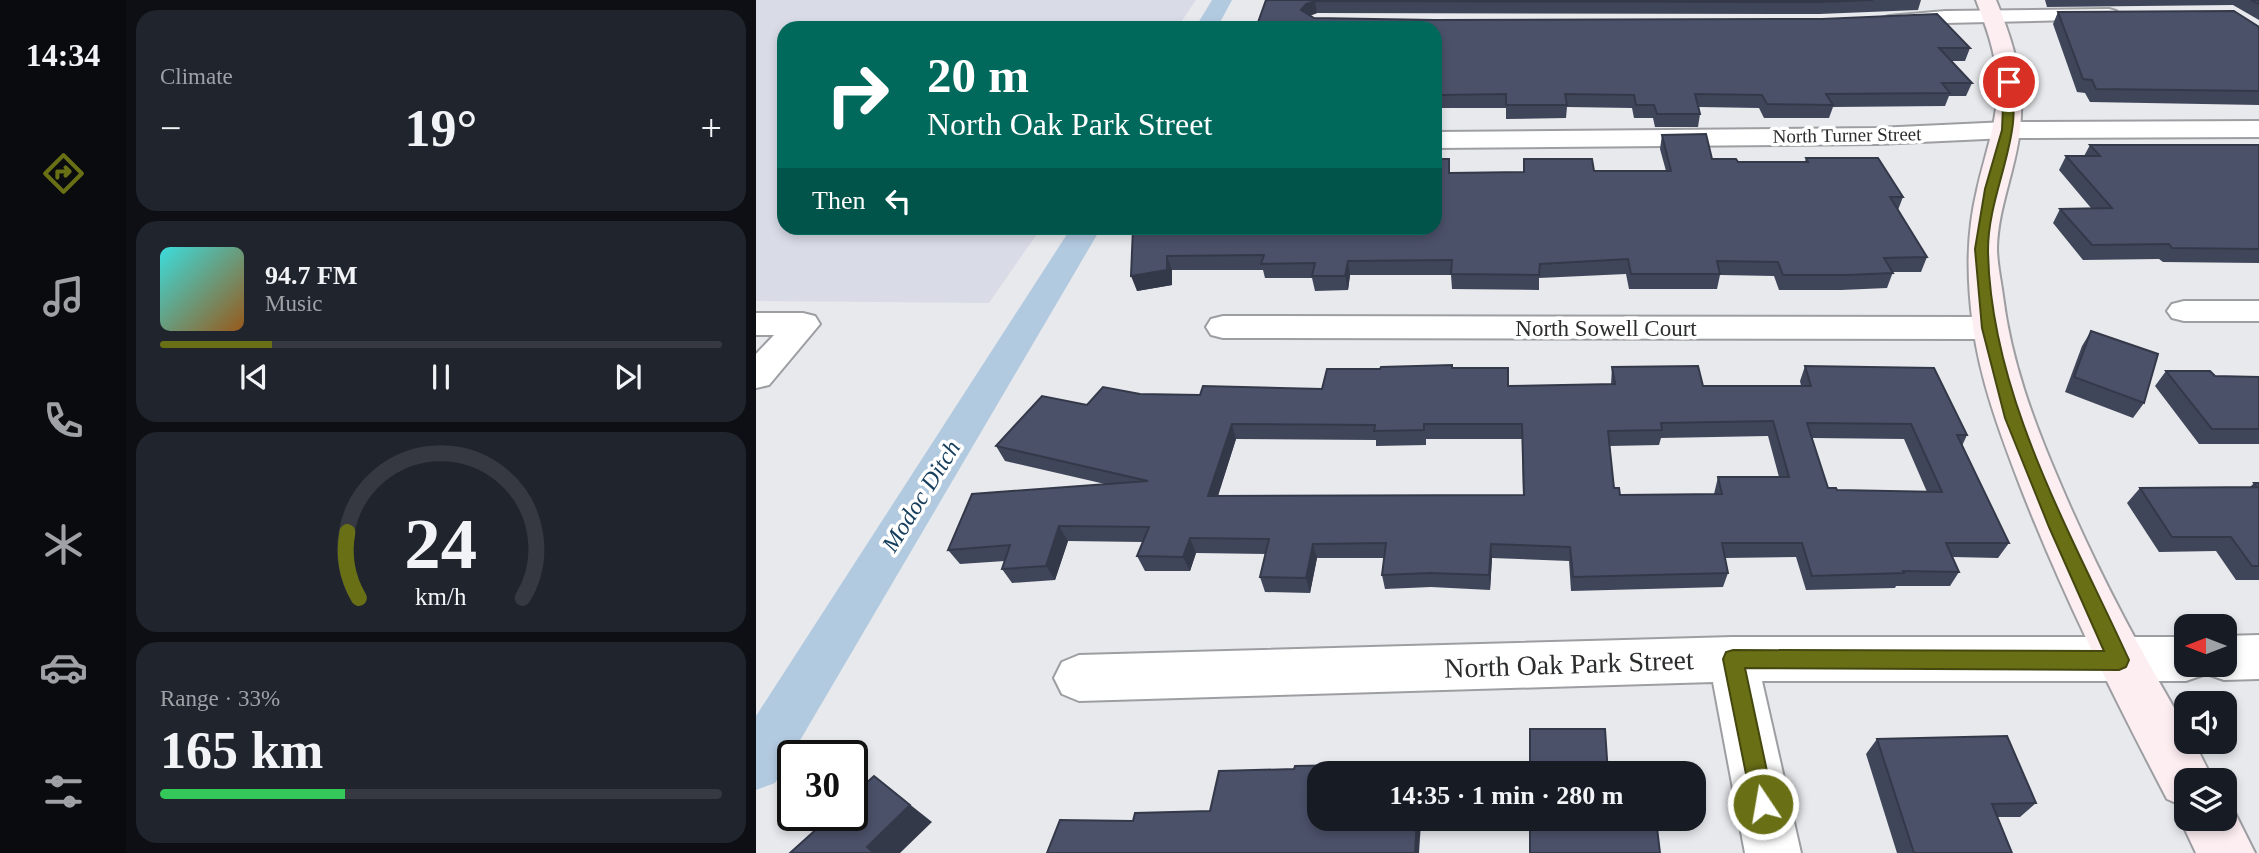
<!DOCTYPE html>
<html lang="en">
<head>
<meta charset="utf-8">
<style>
  body { margin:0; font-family:Georgia,serif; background:#20242c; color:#f1f3f6; height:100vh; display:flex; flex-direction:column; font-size:26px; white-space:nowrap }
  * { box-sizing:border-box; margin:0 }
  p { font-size:23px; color:#9ea1a6 }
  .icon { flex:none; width:38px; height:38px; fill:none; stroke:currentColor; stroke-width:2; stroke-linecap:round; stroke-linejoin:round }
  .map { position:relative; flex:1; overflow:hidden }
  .drawer { display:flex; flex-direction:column; gap:10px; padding:10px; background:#0d0f14; width:630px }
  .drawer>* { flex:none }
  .banner { position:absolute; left:21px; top:21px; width:665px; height:214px; border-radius:21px; box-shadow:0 4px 10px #0003; background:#00695c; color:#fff; overflow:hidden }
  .needle { width:46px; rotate:270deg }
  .fabs { position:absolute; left:1418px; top:614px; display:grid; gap:14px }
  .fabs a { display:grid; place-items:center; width:63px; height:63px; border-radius:14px; background:#171b24; box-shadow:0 4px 10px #0003; font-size:35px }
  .speed { position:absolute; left:21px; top:740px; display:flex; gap:14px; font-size:35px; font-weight:700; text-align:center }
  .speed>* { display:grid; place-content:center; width:91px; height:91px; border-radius:50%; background:#171b24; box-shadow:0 4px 10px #0003; line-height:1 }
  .speed .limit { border:4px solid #111; border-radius:10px; background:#fff; color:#111 }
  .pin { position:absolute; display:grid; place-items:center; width:60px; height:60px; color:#fff; margin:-30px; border:4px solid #fff; border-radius:50%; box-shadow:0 2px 7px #0007 }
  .me { position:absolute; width:77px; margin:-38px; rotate:348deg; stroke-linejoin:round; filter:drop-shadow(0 0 5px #0008) }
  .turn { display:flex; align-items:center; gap:24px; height:147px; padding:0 35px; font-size:32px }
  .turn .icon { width:91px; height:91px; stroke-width:2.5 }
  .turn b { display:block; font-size:49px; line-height:60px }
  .then { display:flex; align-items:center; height:66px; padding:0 35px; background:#0003; gap:14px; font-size:26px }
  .big { font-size:52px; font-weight:700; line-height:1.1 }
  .drawer .tile { flex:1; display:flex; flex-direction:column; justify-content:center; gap:10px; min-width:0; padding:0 24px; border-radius:21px; background:#20242c }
  .drawer .dial { align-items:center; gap:0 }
  .dial svg { height:182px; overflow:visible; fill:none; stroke:#363941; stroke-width:7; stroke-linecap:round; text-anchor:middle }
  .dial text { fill:#f1f3f6; stroke:none }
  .song { display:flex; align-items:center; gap:21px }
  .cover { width:84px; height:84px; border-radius:10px; background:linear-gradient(135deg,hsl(180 70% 55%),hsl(30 70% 35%)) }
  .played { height:7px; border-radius:4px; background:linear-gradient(90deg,#696f15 20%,#363941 20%) }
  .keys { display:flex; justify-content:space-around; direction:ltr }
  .heat { display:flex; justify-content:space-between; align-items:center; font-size:38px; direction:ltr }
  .charge { height:10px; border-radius:5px; background:linear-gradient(90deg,#34c759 33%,#363941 0) }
  .trip { position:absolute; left:551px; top:761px; width:399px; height:70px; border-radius:21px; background:#171b24; box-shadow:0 4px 10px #0003; font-weight:700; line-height:70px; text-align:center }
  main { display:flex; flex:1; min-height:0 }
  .menu { display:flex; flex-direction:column; width:126px; justify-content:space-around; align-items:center; background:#090b0e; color:#9ea1a6 }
  .menu .icon { width:49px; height:49px }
  .menu .current { color:#696f15 }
  .menu b { font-size:32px; color:#f1f3f6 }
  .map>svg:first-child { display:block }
</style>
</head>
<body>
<main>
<nav class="menu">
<b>14:34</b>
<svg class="icon current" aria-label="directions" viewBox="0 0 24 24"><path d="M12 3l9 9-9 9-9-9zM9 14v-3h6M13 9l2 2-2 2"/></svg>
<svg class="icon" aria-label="music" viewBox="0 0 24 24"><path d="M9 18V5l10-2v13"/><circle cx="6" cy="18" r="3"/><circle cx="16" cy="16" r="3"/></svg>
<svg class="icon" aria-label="phone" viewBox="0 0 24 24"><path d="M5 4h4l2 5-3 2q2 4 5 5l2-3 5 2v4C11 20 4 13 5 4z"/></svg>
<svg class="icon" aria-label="climate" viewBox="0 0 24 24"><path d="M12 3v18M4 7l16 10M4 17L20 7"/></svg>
<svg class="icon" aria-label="car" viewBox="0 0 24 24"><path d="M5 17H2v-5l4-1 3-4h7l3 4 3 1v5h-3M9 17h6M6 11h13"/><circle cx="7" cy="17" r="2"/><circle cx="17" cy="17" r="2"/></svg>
<svg class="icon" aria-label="filters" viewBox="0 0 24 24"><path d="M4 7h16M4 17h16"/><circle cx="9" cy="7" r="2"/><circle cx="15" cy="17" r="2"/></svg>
</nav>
<section class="drawer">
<div class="tile"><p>Climate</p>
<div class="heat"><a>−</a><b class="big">19°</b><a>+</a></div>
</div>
<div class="tile">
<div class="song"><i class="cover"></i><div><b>94.7 FM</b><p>Music</p></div></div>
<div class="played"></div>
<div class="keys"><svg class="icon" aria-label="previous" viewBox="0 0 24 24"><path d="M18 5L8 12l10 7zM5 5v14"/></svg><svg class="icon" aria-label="pause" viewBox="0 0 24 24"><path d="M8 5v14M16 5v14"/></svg><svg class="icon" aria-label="next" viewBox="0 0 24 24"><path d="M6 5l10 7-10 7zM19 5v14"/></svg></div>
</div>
<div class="tile dial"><svg viewBox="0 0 100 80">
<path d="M14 69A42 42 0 1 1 86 69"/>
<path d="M14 69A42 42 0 0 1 9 40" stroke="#696f15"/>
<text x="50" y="56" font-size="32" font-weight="700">24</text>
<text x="50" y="72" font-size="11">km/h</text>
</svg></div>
<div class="tile"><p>Range · 33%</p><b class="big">165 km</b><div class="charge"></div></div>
</section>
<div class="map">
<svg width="1503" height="853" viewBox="0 0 1503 853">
  <rect width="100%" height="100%" fill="#e8e9ed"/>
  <polygon fill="#d9dce7" points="0,0 440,0 421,28 28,28 28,228 285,228 233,303 0,301"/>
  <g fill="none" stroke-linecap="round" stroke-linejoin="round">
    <g fill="#b2cae0" fill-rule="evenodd">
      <polygon points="456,0 476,0 461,28 439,28"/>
      <polygon points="315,228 345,228 19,783 0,790 0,716"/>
    </g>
    <defs>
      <g id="street">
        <polygon points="1353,9 1360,11 1363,15 1360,19 1189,23 1133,28 1126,26 1122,22 1126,18 1133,16 1189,11"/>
        <polygon points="1503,121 1503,137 1251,138 1121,144 679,148 679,132 1121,128 1251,122"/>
        <polygon points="1428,301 1503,301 1503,321 1428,321 1416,318 1411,311 1416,304"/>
        <polygon points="0,313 47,313 59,316 64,324 13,385 0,388 0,354 18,335 0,335"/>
        <polygon points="467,316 1234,317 1246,320 1251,328 1246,336 1234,339 467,338 455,335 450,327 455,319"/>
        <polygon points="1503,635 1503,679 1468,680 1451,674 1449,670 1447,675 1430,681 1006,681 1045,853 989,853 957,682 323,701 306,694 298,678 306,662 323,655 977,637 1430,637 1430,665 1468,665 1468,636"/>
      </g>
      <path id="secondary" d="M1220,0H1240C1258,44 1269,80 1264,129C1260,169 1242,207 1241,248C1241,264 1245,280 1247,296C1255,361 1278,423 1304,483C1340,568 1383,649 1430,728V742H1438L1457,780H1430V819H1468V798L1472,799L1499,853H1440L1424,819L1429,807L1411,799C1357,696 1305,592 1263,483C1244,433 1224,380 1217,326C1211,279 1210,236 1221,190C1229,153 1243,120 1241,81C1240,52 1230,27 1220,0Z"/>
    </defs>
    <use href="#street" stroke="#9d9ea2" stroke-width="4"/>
    <use href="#secondary" stroke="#9d9ea2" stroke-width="4"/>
    <use href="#street" fill="#fff" fill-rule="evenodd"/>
    <use href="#secondary" fill="#fdeef2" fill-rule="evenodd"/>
  </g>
  <g fill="#40465a" fill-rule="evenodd">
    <polygon points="510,0 1165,0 1162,10 1063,14 561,13 554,16 558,18 1214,48 1209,61 1195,61 1216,83 1210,96 1193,96 1189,106 1077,107 1073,118 1008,118 1003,108 943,107 944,114 942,127 899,127 897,118 878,118 876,108 811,107 810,118 750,119 750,108 686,108 686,119 679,119 679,28 500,28"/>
    <polygon points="1289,0 1503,0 1503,20 1477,5 1291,7"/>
    <polygon points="1302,12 1503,27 1503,105 1334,102 1329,93 1321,92 1297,24"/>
    <polygon points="906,135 956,159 982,162 1049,162 1050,158 1147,197 1142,210 1171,257 1165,272 1137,272 1131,288 1085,290 1023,290 1018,276 964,275 961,289 873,289 870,274 783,278 783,290 696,289 695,275 594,275 592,290 559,291 556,278 509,278 507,270 416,270 416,285 381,291 377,228 693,159 694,173 910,171 904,149"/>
    <polygon points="1334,145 1503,145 1503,263 1407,262 1403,259 1327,260 1297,223 1304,209 1335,208 1303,170 1310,156 1328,156"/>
    <polygon points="1335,331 1388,403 1377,418 1309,392 1326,346"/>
    <path d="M1049,366L1211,435L1206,446L1253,543L1242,558L1197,557L1203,572L1194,586H1140L1139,588L1050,590L1040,557L969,558L972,573L967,587L815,591L813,561L736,558L734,590L675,587L629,589L626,575L628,558H561L554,593L509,592L504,577L510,554L440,553L434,571H389L381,556L387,542L312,541L299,580L256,583L246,569L249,561L204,564L192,550L349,484L249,461L240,446L331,405L384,394L444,395L566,389L624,369L696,368L752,386H810L855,384L856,367L947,386H1045L1044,381ZM1012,436L1023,477H962L958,494L864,495L858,488L854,446L903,445L905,438ZM1056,438L1148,439L1171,492L1081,490L1072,488ZM480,439L620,440V446L670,445V439H766L767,495L462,496Z"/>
    <polygon points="1410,371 1459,376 1503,377 1503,444 1443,444 1399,386"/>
    <polygon points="1498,483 1503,483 1503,580 1480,580 1460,551 1403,552 1371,503 1384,488 1493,488"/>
    <polygon points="1121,739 1280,803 1264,817 1241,817 1256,853 1141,853 1110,754"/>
  </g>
  <g fill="#34394a">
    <polygon points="559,1 561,13 552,16 545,10 550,4"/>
    <polygon points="411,256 416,270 416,285 381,291 375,276"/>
    <polygon points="592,261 594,275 592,290 589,276"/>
    <polygon points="476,424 480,439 457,511 452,496"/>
    <polygon points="303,526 312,541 299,580 290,566"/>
    <polygon points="434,538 440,553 434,571 427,557"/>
    <polygon points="557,544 561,558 554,593 550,578"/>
    <polygon points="735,544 736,558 734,590 733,575"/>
    <polygon points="118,776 176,822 144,853 118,853 111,847"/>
    <polygon points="661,819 664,819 665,822 663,853 659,853"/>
  </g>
  <g fill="#4b5169" stroke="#34394a" stroke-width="2" fill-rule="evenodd">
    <polygon points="510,0 1117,0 1066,2 559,1 550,4 545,10 558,18 678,20 1066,19 1181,14 1214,48 1183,48 1216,83 1186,83 1194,93 1070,94 1077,105 1011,104 1006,95 939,94 944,114 901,114 898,105 880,105 878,95 809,94 811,105 750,105 750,94 685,95 685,105 679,105 679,28 500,28"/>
    <polygon points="1495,0 1503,0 1503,4"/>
    <polygon points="1478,11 1503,27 1503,91 1340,89 1336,80 1327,79 1302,12"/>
    <polygon points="950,134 956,159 980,159 982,162 1052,162 1050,158 1122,158 1147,197 1134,197 1171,257 1128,258 1137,273 1090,275 1027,275 1022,262 961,261 964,274 875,274 872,259 784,264 783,275 695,274 696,260 592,261 589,276 556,276 559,263 505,264 508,255 411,256 411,270 375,276 377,228 679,228 679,159 693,159 693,173 768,172 768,159 836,159 838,171 915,171 906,135"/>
    <polygon points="1334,145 1503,145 1503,249 1416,248 1413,244 1336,245 1304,209 1356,208 1310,156 1344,156"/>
    <polygon points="1335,331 1402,354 1388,403 1318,377"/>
    <path d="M696,365V368H752V386L859,384L856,367L942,366L947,386H1055L1049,366L1178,368L1211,435H1201L1253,543H1190L1203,572L1147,571L1148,573L1056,576L1046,543H966L972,573L817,577L814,547L735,544L733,575L674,573L626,575L630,543L557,544L550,578L504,577L513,539L434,538L427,557L381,556L393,527L303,526L290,566L246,569L254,545L192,550L216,494L392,481L240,446L286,396L331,405L347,387L384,394L444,395L447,386L566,389L571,369H624L625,367ZM1017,421L1033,477H962L966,494L864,495L863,488H858L852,431L906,430L905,423ZM1051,423L1155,424L1186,492L1081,490L1080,488H1072ZM476,424L619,425L618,431L668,430V424H766L768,495L452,496Z"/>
    <polygon points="1410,371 1454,371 1459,376 1503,377 1503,429 1456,429"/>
    <polygon points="1498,483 1503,483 1503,566 1496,566 1475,537 1416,537 1384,488 1501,487"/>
    <polygon points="774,729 849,729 852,774 774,774"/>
    <polygon points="1251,736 1280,803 1236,804 1256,853 1158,853 1121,739"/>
    <polygon points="594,765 593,774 564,774 564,819 661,819 659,853 291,853 304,820 377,821 379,813 454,811 463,771 538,769 539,766"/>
    <polygon points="118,776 154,805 111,847 118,853 34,853 75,816 96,816 96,796"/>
    <polygon points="774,819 900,819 904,853 774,853"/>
  </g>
  <path fill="#696f15" stroke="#44480e" stroke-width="2" d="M1253,79L1258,82C1257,98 1259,115 1256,130C1250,170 1232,209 1232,250C1234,394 1315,533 1373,660L1370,667L1363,670L989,668L1018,804L1015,812L1007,816L999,812L996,804L967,659L970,652L977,650L1348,651L1293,527L1249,418L1226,328L1219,249L1229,189L1246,130L1248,82Z"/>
  <g text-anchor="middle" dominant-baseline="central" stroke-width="7" stroke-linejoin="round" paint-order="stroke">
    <g font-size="19" fill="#2b2c2d" stroke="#fff">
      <text transform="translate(1091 135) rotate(-1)">North Turner Street</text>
    </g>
    <g font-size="23" fill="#2b2c2d" stroke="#fff">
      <text x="850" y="328">North Sowell Court</text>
    </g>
    <g font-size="24" font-style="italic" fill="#153d5c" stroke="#fff">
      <text transform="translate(165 496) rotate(-58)">Modoc Ditch</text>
    </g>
    <g font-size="28" fill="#2b2c2d" stroke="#fff">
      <text transform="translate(813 664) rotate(-2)">North Oak Park Street</text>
    </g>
  </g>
</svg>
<div class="fabs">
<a><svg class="needle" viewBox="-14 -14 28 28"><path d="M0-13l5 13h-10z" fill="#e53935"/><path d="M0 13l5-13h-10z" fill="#9ea1a6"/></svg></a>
<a><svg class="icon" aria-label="sound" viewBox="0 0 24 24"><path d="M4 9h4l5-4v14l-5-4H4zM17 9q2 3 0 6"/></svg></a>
<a><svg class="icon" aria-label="layers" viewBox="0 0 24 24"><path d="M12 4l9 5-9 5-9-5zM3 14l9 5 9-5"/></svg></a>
</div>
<div class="speed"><div class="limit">30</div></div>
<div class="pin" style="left:1253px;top:82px;background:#d93025"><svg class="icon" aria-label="arrive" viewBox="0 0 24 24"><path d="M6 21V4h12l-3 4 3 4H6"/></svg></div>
<svg class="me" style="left:1007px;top:804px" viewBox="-20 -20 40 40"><circle r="17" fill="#696f15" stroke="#fff" stroke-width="3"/><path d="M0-11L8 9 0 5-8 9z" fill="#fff"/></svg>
<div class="trip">14:35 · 1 min · 280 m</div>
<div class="banner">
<div class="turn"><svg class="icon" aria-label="right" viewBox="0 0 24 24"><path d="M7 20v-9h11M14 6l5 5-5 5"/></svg><div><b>20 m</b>North Oak Park Street</div></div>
<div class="then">Then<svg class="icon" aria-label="left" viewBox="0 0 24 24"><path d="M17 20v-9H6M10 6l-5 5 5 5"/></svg></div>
</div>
</div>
</main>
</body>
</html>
